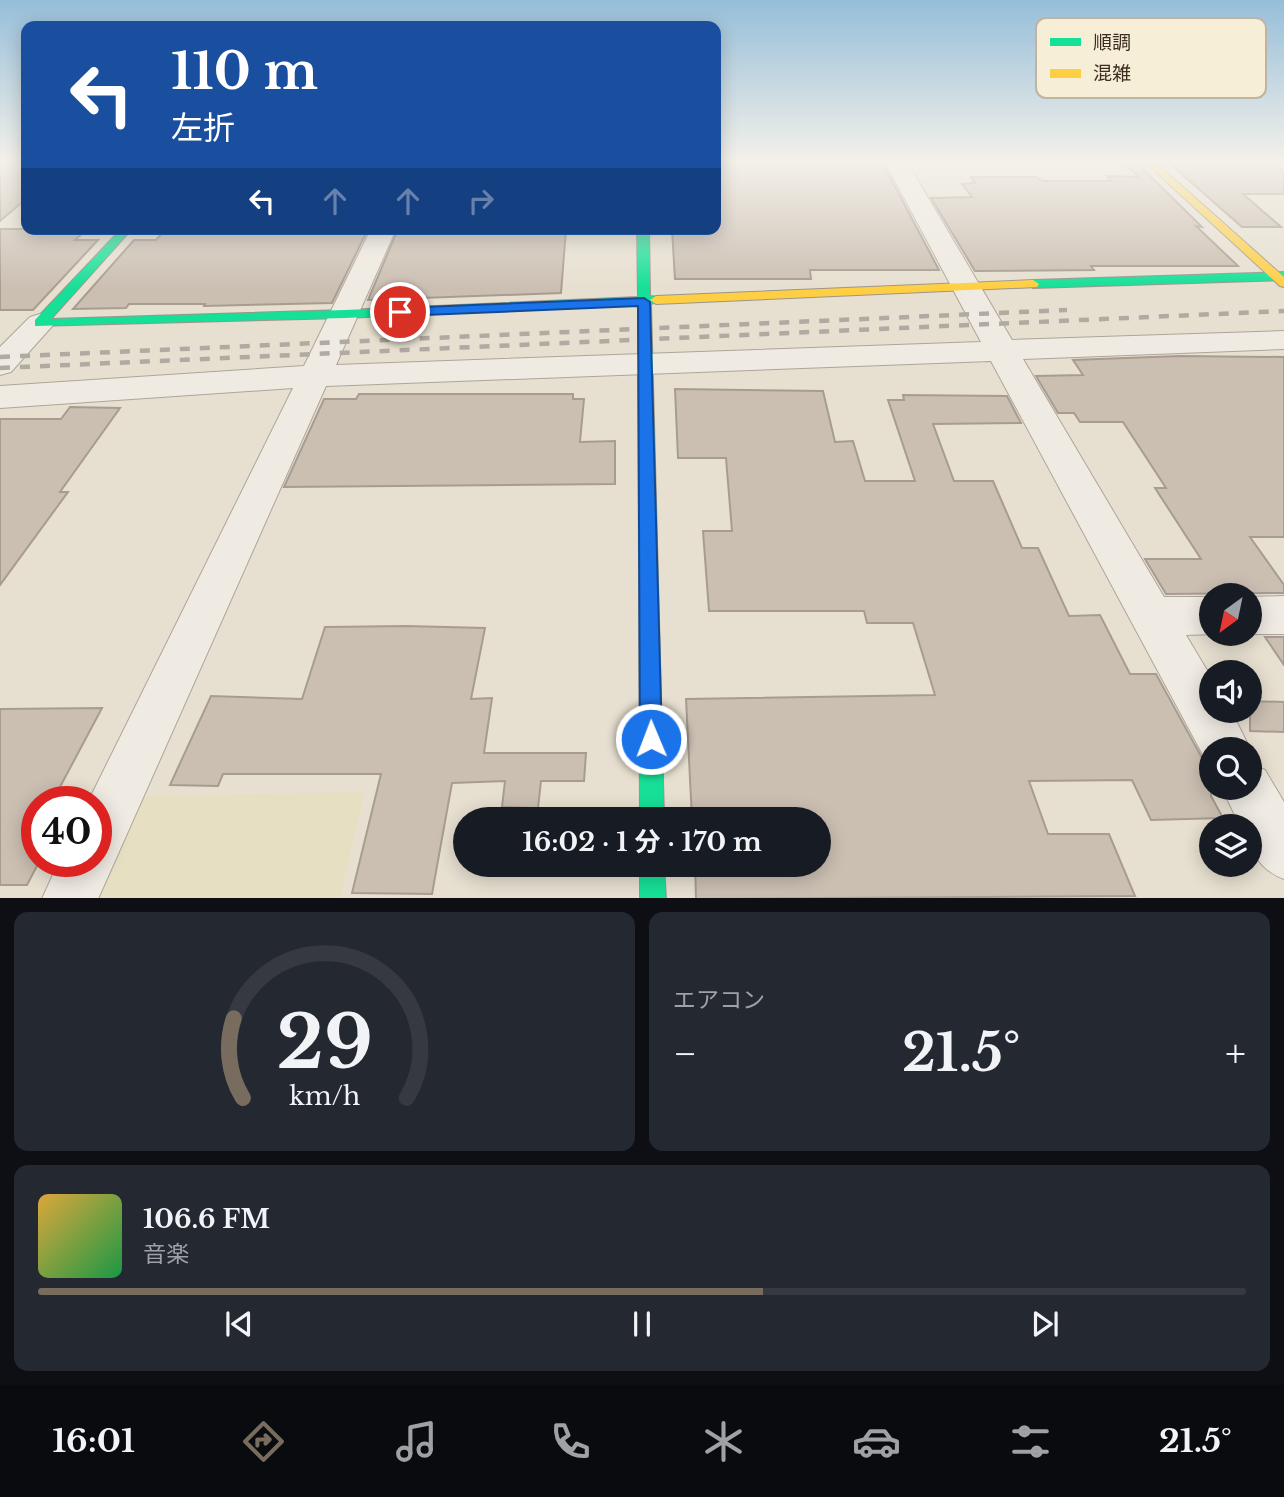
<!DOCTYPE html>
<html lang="ja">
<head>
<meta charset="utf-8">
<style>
  body { margin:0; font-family:"Libre Baskerville","Noto Sans JP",serif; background:#242831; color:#f1f3f6; height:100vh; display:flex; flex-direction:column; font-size:26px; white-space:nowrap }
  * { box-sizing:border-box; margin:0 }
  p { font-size:23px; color:#9ea1a6 }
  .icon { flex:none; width:38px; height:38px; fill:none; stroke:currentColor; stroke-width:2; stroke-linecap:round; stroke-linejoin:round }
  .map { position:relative; height:898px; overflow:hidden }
  .side { display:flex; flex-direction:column; gap:14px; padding:14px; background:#0d0f14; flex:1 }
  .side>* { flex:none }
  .guide { position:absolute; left:21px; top:21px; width:700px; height:214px; border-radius:14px; box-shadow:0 4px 18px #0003; background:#1a4fa0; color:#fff; overflow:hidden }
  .needle { width:46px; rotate:213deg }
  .fabs { position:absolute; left:1199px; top:583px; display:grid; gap:14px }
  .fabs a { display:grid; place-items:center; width:63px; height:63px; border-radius:50%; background:#171b24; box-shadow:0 4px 18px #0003; font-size:35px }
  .speed { position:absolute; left:21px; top:786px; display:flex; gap:14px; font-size:35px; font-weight:700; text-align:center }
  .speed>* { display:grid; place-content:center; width:91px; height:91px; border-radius:50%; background:#171b24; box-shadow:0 4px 18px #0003; line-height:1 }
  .speed .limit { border:10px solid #d22; background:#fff; color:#111 }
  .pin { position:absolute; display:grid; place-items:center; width:60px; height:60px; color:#fff; margin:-30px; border:4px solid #fff; border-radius:50%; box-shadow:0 2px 7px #0007 }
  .me { position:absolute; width:77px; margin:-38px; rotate:359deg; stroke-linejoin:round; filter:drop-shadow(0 0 5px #0008) }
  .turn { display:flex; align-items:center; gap:24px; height:147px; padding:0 35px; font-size:32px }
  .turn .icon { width:91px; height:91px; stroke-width:2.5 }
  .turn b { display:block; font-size:49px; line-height:60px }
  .lanes { display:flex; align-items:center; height:66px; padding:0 35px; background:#0003; justify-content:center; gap:35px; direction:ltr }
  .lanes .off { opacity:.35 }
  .big { font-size:52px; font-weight:700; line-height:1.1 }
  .side .card { flex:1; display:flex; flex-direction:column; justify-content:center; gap:10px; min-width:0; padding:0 24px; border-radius:14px; background:#242831 }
  .side .dial { align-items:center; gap:0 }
  .dial svg { height:182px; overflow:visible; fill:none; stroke:#363941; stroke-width:7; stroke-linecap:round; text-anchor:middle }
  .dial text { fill:#f1f3f6; stroke:none }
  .song { display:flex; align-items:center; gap:21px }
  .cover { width:84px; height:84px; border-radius:10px; background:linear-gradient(135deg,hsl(40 70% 55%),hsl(140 70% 35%)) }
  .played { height:7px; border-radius:4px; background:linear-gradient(90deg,#786c5e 60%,#363941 60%) }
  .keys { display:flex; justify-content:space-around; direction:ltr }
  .heat { display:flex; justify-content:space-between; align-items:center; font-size:38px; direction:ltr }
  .side .tiles { flex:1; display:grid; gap:14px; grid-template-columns:1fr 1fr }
  .card:last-child { grid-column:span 2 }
  .trip { position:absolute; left:453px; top:807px; width:378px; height:70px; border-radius:35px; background:#171b24; box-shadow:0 4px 18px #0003; font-weight:700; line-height:70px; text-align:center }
  .tab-bar { display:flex; height:112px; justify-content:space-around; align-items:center; background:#090b0e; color:#9ea1a6 }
  .tab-bar .icon { width:49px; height:49px }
  .tab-bar .active { color:#786c5e }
  .tab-bar b { font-size:32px; color:#f1f3f6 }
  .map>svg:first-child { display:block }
</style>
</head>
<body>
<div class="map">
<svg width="1284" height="899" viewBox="0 0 1284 899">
  <rect width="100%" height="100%" fill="#e7e0d1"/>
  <polygon fill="#e6dfc2" points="365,792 340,898 91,899 137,796"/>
  <g fill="#cbbfb2" stroke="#a89c90" stroke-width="2">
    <polygon points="0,162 26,162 26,199 0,221"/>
    <polygon points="716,162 882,162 939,270 810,270 811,279 675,279 672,229 716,229"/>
    <polygon points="1123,162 1136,162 1202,227 1196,226 1238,266 1091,266 1094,270 975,271 931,198 972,197 962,184 975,183 971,177 1036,177 1043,181 1111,181 1107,176 1139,177"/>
    <polygon points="1168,162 1270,162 1284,172 1284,194 1243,194 1281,227 1242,227"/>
    <polygon points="0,229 87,229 75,240 98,240 33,310 0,310"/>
    <polygon points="175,229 368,229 332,303 204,306 205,304 129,304 126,308 73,309 134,240 156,240 163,232"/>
    <polygon points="398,229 566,229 561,293 368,300"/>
    <polygon points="1180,356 1284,357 1284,537 1250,537 1284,585 1284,593 1166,594 1145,559 1201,559 1155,488 1166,488 1123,422 1080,422 1074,413 1058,413 1036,376 1083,375 1073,360"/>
    <polygon points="675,389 823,391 835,442 853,441 865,481 915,481 888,400 904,400 903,395 1007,396 1021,423 933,424 954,481 993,481 1022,548 1038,548 1069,616 1100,615 1130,674 1156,674 1207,767 1211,769 1211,796 1223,818 1151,820 1132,780 1029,781 1048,834 1109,834 1135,896 696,899 695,864 819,864 819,819 692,819 686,699 935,695 913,623 867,623 864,611 709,611 703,531 732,531 726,458 678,458"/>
    <polygon points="359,394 573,394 573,399 584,399 580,442 615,441 615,484 284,487 324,399 356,399"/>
    <polygon points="70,407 120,408 60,492 68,492 0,585 0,419 61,419"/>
    <polygon points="406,626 485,628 471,699 492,698 484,753 586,753 584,781 541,781 538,808 502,807 505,781 452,783 432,894 352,893 381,774 223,774 218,786 170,785 211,696 302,699 325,627"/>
    <polygon points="1265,637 1284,637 1284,665"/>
    <polygon points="1250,701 1284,702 1284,732 1250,731"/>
    <polygon points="102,708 52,802 37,802 37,866 27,885 0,885 0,709"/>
  </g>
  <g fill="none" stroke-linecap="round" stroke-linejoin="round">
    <defs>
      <g id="street">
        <polygon points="885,162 907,162 1012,340 1284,331 1284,349 1023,359 1164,597 1211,597 1211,634 1215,634 1186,635 1211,677 1211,710 1231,710 1250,749 1250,751 1250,749 1211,749 1211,767 1209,766 991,361 326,386 98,899 42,899 59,861 96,861 96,802 88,802 293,388 0,408 0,386 304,366 371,229 396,229 336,365 981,342"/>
        <polygon points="40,314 50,317 55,323 11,372 0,375 0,347 30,317"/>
        <polygon points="1284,596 1284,634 1246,634 1250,634 1250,597"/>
        <path d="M1250,764L1265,770L1284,802V879C1259,869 1250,853 1250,826H1240L1222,788H1250Z"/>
      </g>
      <g id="fast">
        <polygon points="121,229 132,229 51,319 345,310 638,297 637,229 649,229 650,296 660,297 662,300 651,304 664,819 640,819 638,305 345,318 35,326 35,320"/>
        <polygon points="1284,272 1284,280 1033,288 1027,284 1033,280"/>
        <polygon points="640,864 664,864 666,899 640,899"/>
      </g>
      <g id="slow">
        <polygon points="1145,162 1155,162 1284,277 1284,287 1280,286"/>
        <polygon points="1033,280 1039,284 1037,287 656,304 650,300 656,296"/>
      </g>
    </defs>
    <use href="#street" stroke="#ada599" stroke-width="2"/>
    <use href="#fast" stroke="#9c958a" stroke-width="2"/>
    <use href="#slow" stroke="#9c958a" stroke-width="2"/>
    <use href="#street" fill="#efebe3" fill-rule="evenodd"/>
    <use href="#fast" fill="#16e098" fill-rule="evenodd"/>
    <use href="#slow" fill="#ffcf43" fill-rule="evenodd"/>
    <g stroke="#afaaa2" stroke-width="4.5" stroke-dasharray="10 10" stroke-linecap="butt">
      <polyline points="0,357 1067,310"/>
      <polyline points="0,368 1284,311"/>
    </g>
  </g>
  <linearGradient id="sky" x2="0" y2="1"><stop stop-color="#96bed9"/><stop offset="0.56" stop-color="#f4f1ea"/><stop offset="1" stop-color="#f4f1ea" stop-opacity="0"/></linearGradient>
  <rect width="1284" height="288" fill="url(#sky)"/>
  <polygon fill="#1a73e8" stroke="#114b97" stroke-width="2" points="644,298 650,302 662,739 658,747 651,750 643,747 640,739 638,306 400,316 393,312 400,308"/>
  <rect x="1036" y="18" width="230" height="80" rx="10" fill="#f7eed8" stroke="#bfb4a1" stroke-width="2"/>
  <rect x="1050" y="38" width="31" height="8" fill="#16e098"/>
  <rect x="1050" y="69" width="31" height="9" fill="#ffcf43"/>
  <g font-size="19" fill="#3d2e20">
    <text x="1093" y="49">順調</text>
    <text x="1093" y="80">混雑</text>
  </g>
</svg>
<div class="fabs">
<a><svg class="needle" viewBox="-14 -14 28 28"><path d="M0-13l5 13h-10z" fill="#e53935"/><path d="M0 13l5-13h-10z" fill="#9ea1a6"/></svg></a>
<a><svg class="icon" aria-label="sound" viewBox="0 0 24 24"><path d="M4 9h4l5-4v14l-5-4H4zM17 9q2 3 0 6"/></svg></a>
<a><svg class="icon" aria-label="search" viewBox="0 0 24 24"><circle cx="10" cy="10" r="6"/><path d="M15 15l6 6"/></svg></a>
<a><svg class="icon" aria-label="layers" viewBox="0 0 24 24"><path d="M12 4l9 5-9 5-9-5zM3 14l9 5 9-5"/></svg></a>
</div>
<div class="speed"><div class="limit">40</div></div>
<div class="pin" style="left:400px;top:312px;background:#d93025"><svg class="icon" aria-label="arrive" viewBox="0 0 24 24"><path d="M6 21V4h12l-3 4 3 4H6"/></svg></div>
<svg class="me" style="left:651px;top:739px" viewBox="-20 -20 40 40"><circle r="17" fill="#1a73e8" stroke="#fff" stroke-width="3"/><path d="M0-11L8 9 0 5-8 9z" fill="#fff"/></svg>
<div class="trip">16:02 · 1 分 · 170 m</div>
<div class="guide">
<div class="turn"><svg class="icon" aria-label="left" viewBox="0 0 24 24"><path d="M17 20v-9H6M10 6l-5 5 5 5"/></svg><div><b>110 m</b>左折</div></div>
<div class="lanes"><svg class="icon" aria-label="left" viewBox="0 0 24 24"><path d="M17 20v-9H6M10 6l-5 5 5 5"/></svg><svg class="icon off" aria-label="ahead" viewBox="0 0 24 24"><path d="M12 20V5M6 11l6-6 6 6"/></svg><svg class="icon off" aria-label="ahead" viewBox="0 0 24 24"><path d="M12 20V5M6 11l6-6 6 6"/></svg><svg class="icon off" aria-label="right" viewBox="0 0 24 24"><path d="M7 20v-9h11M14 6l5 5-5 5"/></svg></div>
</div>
</div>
<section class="side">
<div class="tiles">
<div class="card dial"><svg viewBox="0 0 100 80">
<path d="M14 69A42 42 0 1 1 86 69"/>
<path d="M14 69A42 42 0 0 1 10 34" stroke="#786c5e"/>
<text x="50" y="56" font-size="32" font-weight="700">29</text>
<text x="50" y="72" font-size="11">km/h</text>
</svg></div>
<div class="card"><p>エアコン</p>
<div class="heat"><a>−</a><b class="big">21.5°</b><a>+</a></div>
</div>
<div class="card">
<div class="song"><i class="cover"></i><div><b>106.6 FM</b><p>音楽</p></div></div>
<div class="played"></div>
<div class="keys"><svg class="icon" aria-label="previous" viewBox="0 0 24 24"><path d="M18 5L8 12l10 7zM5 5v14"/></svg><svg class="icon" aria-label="pause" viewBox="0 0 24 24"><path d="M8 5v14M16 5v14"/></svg><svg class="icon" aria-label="next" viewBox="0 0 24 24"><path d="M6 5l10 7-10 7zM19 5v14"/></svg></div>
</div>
</div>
</section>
<nav class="tab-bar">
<b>16:01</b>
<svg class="icon active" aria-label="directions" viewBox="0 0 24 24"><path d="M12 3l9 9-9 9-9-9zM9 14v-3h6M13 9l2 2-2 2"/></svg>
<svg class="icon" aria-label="music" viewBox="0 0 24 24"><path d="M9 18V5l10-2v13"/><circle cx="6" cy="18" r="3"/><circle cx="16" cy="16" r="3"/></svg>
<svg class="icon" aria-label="phone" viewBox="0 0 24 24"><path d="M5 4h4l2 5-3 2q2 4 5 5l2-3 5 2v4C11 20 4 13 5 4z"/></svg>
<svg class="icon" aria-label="climate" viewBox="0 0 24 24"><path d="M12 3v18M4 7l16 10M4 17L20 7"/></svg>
<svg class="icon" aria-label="car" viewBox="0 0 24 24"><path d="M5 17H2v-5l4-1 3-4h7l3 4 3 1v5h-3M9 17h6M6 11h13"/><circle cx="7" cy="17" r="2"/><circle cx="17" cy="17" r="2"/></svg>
<svg class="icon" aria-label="filters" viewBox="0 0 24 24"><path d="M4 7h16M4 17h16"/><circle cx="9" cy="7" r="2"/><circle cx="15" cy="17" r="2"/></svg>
<b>21.5°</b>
</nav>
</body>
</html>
